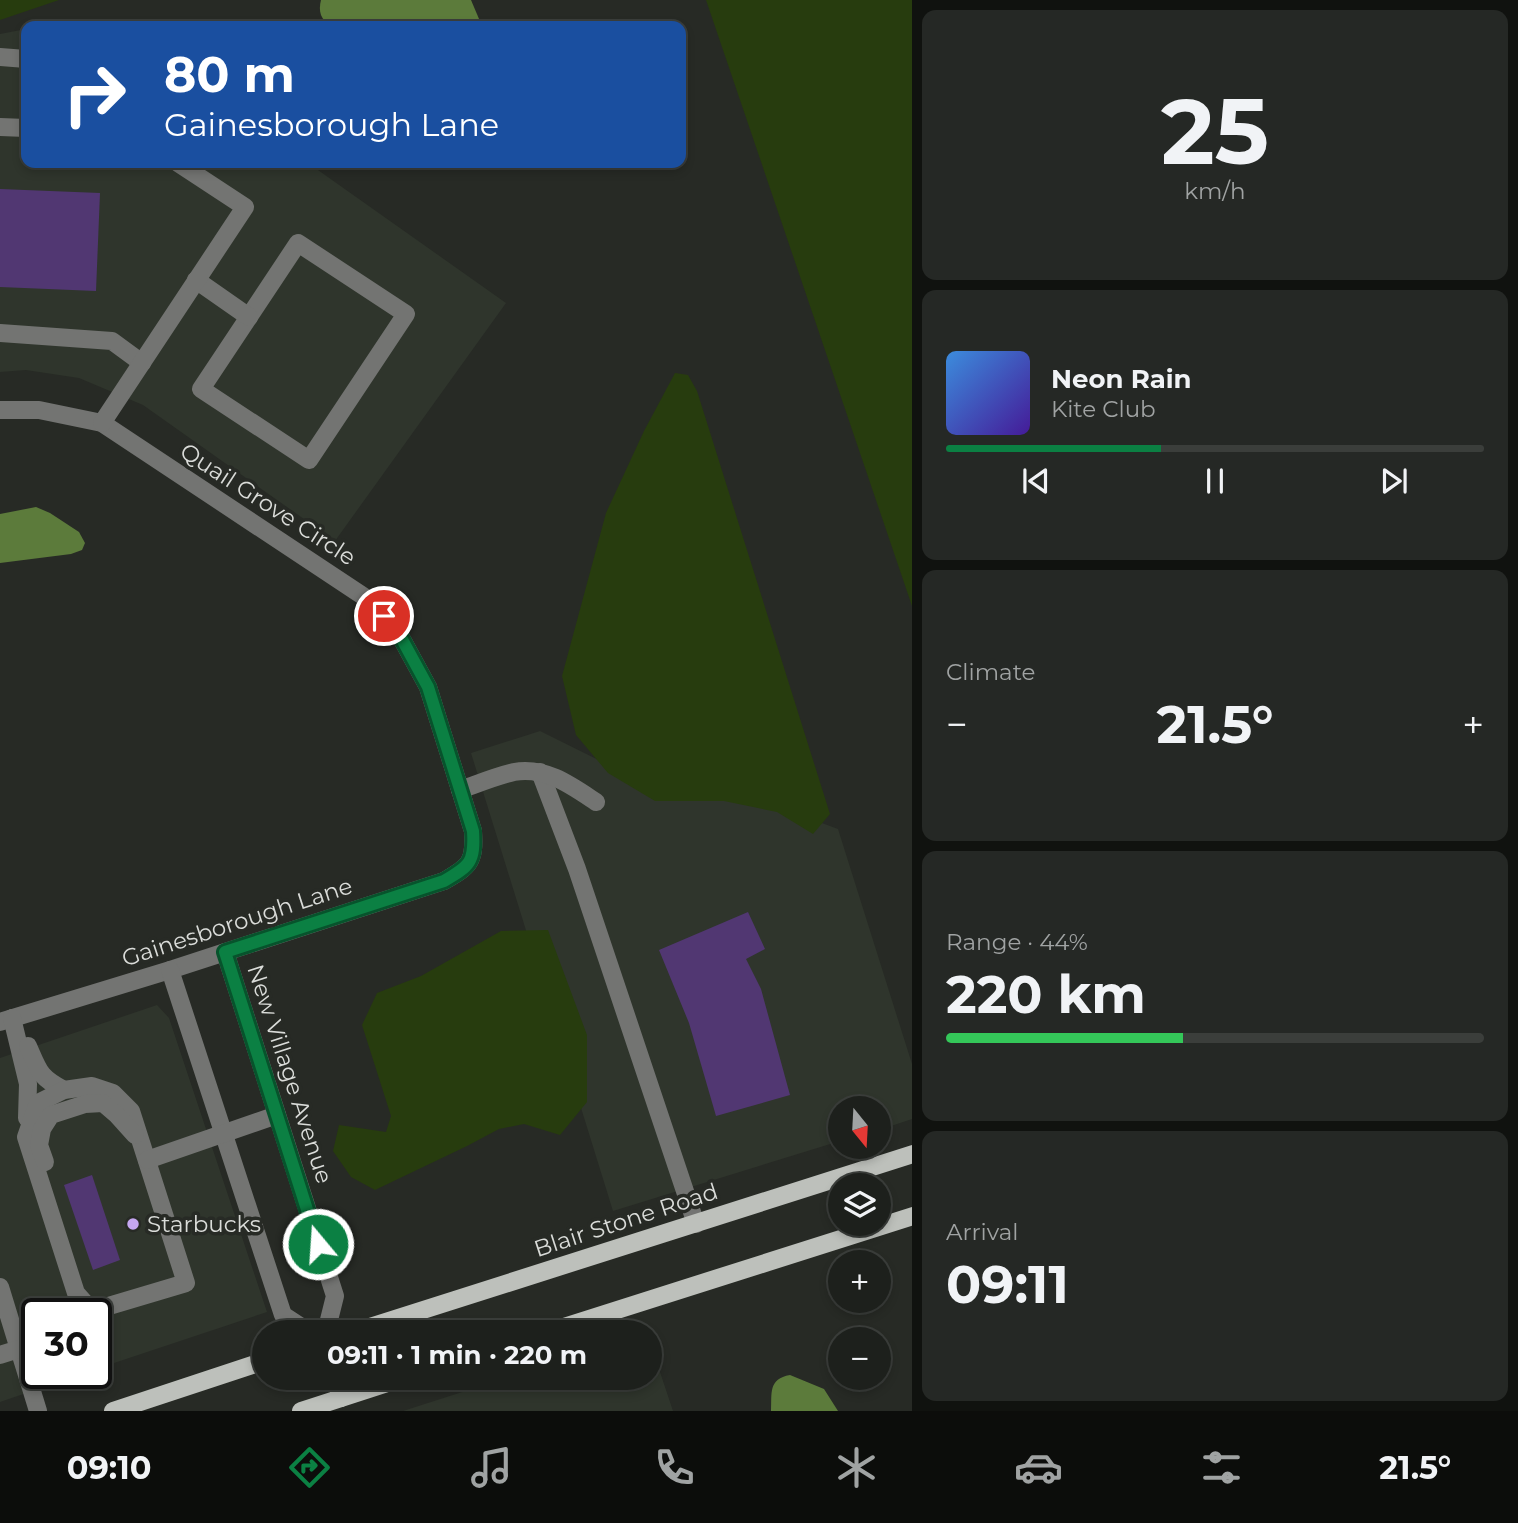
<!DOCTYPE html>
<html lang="en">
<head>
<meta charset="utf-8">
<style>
  body { margin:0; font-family:Montserrat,sans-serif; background:#252825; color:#f1f3f6; height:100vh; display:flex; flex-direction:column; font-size:26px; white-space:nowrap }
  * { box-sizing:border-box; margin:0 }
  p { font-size:23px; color:#a0a3a3 }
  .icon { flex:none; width:38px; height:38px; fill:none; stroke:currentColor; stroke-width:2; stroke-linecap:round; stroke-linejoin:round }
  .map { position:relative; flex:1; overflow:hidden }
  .panel { display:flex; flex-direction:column; gap:10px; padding:10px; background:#10120f; width:606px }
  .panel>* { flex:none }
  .hud { position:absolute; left:21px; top:21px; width:665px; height:147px; border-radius:14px; box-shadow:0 4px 10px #0003,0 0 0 2px #3b3e3b; background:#1a4fa0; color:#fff; overflow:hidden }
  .needle { width:46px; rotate:162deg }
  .buttons { position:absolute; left:828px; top:1096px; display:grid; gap:14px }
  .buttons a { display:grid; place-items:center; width:63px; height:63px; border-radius:50%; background:#1d201c; box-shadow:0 4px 10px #0003,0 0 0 2px #3b3e3b; font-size:35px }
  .speed { position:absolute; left:21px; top:1298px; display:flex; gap:14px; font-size:35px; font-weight:700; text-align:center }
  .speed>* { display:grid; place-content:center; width:91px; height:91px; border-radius:50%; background:#1d201c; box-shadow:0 4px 10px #0003,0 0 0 2px #3b3e3b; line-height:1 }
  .speed .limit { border:4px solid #111; border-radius:10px; background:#fff; color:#111 }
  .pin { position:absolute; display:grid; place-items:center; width:60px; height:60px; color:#fff; margin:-30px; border:4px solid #fff; border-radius:50%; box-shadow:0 2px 7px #0007 }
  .me { position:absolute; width:77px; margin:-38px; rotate:342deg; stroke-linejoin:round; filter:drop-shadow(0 0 5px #0008) }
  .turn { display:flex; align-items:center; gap:24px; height:147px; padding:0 28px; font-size:32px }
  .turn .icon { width:91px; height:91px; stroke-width:2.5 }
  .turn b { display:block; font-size:49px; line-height:60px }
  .big { font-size:52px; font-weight:700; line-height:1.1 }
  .panel .widget { flex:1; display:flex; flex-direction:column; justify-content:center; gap:10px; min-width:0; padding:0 24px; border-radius:14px; background:#252825 }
  .panel .dial { align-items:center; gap:0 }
  .dial b { font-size:91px; line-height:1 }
  .song { display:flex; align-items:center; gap:21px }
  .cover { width:84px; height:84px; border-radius:10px; background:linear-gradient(135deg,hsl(210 70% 55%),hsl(260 70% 35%)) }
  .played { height:7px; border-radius:4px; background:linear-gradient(90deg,#0b8043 40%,#3b3e3b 40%) }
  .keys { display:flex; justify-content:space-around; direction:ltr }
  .heat { display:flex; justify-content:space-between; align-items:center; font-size:38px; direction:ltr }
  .charge { height:10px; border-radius:5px; background:linear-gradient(90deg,#34c759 44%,#3b3e3b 0) }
  .trip { position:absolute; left:252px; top:1320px; width:410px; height:70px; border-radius:35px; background:#1d201c; box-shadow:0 4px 10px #0003,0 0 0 2px #3b3e3b; font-weight:700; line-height:70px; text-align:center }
  .dock { display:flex; height:112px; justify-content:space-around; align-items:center; background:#0c0d0b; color:#a0a3a3 }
  .dock .icon { width:49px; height:49px }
  .dock .current { color:#0b8043 }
  .dock b { font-size:32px; color:#f1f3f6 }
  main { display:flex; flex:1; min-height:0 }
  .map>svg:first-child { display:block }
</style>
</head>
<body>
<main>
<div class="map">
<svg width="913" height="1411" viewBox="0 0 913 1411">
  <rect width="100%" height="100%" fill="#272a25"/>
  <g fill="#2f352c">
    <polygon points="26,29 26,163 308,163 506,303 335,541 143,405 79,378 26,370 0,372 0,34"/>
    <polygon points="540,731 677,799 744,794 838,829 912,1064 912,1119 879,1130 878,1108 840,1108 840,1141 613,1211 471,753"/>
    <polygon points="157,1005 169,1018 267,1312 96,1369 96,1314 37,1314 37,1374 82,1374 0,1402 0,1058"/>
    <polygon points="649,1339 673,1411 403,1411 509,1377 649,1377"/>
  </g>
  <g fill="#273c0e">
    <polygon points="0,0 59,0 0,20"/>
    <polygon points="706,0 912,0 912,606"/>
    <polygon points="675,373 688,375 697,391 830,814 813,834 777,812 724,801 655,801 608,773 576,735 562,676 606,513 644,431"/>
    <polygon points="548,930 587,1035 587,1102 560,1135 524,1124 499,1129 467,1146 375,1190 351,1177 333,1151 339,1125 386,1132 391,1116 362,1025 377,993 421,976 501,931"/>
  </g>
  <g fill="#5c7b3b">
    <path d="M321,0H471L482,26H330C321,19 318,12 321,0Z"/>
    <polygon points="36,507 50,513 79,532 85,543 82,550 71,554 0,563 0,514"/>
    <path d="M790,1375L824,1389L838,1411H771C772,1393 768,1379 790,1375Z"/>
  </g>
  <g fill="#513772">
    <polygon points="0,189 100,193 96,291 0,287"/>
    <polygon points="748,912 765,949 746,959 761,989 790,1095 716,1116 689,1023 659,950"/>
    <polygon points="92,1175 120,1260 93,1270 64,1185"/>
  </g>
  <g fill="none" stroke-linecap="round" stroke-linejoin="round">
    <g stroke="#737472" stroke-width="18">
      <polyline points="0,57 26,59"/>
      <polyline points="0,127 26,128"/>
      <polygon points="298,243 406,314 309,460 201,389"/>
      <polyline points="196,280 249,317"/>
      <polyline points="0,333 112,341 142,363"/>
      <path d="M0,410H39L102,423L369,600L398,632L428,687L473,831C475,862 470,866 444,881L170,970L0,1022"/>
      <polyline points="102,423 245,207 178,163"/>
      <polyline points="540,772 577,869 696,1224"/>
      <path d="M460,790C477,784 496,776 514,772C545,766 572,786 596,802"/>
      <polyline points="225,952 335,1296 326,1332"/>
      <polyline points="170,970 283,1315 309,1332"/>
      <polyline points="12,1018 28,1084 27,1118"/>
      <path d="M28,1046C39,1071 39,1077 64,1090"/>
      <polygon points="92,1086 113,1093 131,1111 186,1283 92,1311 76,1293 26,1137 38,1103 64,1090"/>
      <polyline points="147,1160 277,1115"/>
      <polyline points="45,1162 39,1145 42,1129 51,1115 85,1104 103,1103 117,1115 135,1135"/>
      <polyline points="0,1287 38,1411"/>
      <polyline points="0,1355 19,1349"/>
    </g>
    <g stroke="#bdc0bb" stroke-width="18">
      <polyline points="354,1332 913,1154"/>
      <polyline points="548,1332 913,1216"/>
      <polyline points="335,1377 341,1398"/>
      <polyline points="113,1411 264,1361"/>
      <polyline points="301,1411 406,1377"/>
    </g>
  </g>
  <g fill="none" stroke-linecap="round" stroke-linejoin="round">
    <defs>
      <path id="route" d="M318,1244L225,952L444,881C470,866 475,862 473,831L428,687L398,632L384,616"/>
    </defs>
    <use href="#route" stroke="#07532c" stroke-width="18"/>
    <use href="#route" stroke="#0b8043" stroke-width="12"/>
  </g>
  <circle fill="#c5a7f1" stroke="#272a25" stroke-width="2.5" cx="133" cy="1224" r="7"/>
  <g text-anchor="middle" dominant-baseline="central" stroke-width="7" stroke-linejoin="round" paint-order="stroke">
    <g font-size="23" fill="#dadcd9" stroke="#272a25">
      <text transform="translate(268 504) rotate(33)">Quail Grove Circle</text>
      <text transform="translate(237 922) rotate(-18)">Gainesborough Lane</text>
      <text transform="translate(290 1074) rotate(72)">New Village Avenue</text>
      <text transform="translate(626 1220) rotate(-18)">Blair Stone Road</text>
    </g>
    <g font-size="23" fill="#dadcd9" stroke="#272a25" text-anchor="start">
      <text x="147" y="1224">Starbucks</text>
    </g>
  </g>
</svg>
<div class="buttons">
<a><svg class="needle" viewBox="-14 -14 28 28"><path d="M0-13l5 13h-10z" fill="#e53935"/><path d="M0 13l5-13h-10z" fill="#a0a3a3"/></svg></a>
<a><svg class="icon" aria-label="layers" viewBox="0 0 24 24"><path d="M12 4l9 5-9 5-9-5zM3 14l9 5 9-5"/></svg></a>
<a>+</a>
<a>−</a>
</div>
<div class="speed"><div class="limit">30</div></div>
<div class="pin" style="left:384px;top:616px;background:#d93025"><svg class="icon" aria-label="arrive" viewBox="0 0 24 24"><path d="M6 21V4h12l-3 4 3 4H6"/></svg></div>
<svg class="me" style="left:318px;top:1244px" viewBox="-20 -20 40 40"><circle r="17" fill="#0b8043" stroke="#fff" stroke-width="3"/><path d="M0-11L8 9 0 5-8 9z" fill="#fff"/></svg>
<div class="trip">09:11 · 1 min · 220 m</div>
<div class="hud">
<div class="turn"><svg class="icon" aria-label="right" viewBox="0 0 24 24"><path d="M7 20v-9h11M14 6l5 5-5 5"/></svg><div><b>80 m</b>Gainesborough Lane</div></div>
</div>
</div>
<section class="panel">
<div class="widget dial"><b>25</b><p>km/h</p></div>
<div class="widget">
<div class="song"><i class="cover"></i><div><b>Neon Rain</b><p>Kite Club</p></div></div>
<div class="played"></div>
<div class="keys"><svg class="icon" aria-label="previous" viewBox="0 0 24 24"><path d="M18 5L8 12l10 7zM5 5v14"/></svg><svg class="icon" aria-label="pause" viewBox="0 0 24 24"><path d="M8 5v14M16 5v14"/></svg><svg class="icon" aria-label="next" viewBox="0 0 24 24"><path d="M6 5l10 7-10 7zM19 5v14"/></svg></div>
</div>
<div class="widget"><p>Climate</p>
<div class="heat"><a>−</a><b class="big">21.5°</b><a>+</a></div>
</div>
<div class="widget"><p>Range · 44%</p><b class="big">220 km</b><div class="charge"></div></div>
<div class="widget"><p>Arrival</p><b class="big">09:11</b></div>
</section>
</main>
<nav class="dock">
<b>09:10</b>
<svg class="icon current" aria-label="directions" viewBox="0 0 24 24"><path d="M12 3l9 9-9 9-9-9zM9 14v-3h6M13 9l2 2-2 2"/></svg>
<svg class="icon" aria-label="music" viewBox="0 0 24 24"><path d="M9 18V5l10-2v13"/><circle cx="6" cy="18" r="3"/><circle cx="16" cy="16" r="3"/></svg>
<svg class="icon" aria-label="phone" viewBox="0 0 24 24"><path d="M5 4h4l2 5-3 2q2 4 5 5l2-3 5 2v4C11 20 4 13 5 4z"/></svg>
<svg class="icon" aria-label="climate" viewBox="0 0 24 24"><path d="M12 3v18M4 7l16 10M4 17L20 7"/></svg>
<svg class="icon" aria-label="car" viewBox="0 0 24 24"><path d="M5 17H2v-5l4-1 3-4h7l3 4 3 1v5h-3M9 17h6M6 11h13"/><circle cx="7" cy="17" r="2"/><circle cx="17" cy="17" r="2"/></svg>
<svg class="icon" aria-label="filters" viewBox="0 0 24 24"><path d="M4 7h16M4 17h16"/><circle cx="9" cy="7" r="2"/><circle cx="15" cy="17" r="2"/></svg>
<b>21.5°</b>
</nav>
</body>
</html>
